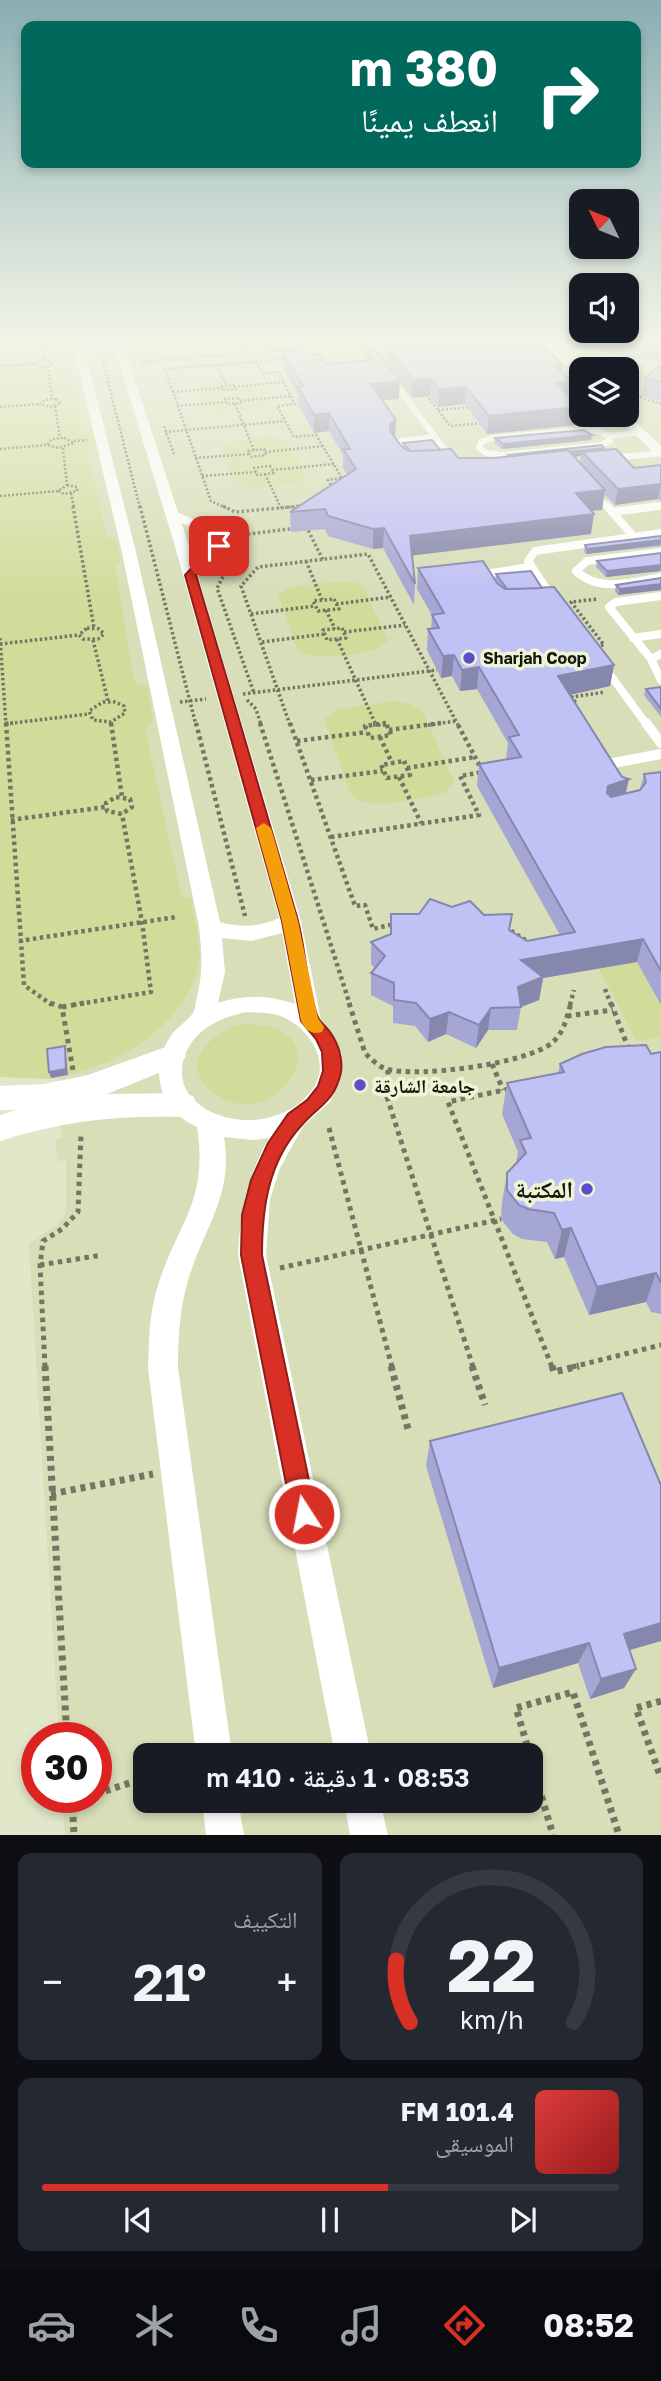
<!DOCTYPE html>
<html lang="ar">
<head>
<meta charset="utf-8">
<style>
  body { margin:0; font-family:"Golos Text","Noto Naskh Arabic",sans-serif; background:#242831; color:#f1f3f6; direction:rtl; height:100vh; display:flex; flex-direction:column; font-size:26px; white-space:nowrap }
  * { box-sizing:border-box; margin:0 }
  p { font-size:23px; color:#9ea1a6 }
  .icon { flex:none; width:38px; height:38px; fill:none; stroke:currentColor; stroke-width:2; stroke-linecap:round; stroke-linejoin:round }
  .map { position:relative; height:1835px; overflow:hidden; direction:ltr }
  .drawer { display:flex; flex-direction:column; gap:18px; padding:18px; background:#0d0f14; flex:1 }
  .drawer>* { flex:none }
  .banner { position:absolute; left:21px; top:21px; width:620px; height:147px; border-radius:14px; box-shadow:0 4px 10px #0003; direction:rtl; background:#00695c; color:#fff; overflow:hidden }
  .needle { width:46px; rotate:313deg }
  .buttons { position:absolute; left:569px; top:189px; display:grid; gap:14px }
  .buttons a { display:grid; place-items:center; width:70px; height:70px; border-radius:14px; background:#171b24; box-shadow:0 4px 10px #0003; font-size:35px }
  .speed { position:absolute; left:21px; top:1722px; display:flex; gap:14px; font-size:35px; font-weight:700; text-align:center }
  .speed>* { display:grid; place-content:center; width:91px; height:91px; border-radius:50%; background:#171b24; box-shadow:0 4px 10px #0003; line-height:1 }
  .speed .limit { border:10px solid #d22; background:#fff; color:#111 }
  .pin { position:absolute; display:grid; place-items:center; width:60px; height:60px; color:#fff; margin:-30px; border-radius:14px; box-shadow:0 4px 10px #0006 }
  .me { position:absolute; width:77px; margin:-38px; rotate:349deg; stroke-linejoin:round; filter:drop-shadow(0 0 5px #0008) }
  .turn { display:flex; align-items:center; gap:24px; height:147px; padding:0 28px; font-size:32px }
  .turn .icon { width:91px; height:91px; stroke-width:2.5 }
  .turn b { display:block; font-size:49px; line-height:60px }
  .big { font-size:52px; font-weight:600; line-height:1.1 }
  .drawer .card { flex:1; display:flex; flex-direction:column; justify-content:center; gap:10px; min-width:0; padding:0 24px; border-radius:14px; background:#242831 }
  .drawer .dial { align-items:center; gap:0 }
  .dial svg { height:182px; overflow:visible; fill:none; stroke:#363941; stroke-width:7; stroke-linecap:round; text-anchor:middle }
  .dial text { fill:#f1f3f6; stroke:none }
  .song { display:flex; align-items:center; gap:21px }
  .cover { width:84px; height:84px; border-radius:10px; background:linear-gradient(135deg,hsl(0 70% 55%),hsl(0 70% 35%)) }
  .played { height:7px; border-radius:4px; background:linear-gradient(90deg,#d93025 60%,#363941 60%) }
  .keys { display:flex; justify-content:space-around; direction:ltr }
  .heat { display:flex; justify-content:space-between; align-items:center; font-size:38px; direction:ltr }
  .drawer .tiles { flex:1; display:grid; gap:18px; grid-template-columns:1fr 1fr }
  .card:last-child { grid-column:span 2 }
  .trip { position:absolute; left:133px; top:1743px; width:410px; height:70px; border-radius:14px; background:#171b24; box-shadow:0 4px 10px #0003; font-weight:600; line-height:70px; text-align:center; direction:rtl }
  .tabs { display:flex; height:112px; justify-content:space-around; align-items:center; background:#090b0e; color:#9ea1a6 }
  .tabs .icon { width:49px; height:49px }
  .tabs .current { color:#d93025 }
  .tabs b { font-size:32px; color:#f1f3f6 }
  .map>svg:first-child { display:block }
</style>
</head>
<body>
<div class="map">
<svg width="661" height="1835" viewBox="0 0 661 1835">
  <rect width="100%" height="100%" fill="#e1e7c9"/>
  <path fill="#d7deb8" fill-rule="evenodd" d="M0,339H661V1835H65L62,1797H96V1738H59L29,1244L56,1225L66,1213V1160L57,1161L56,1139L62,1138L58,1078L51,1079L0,754ZM581,369H626V415H581ZM145,1755H530V1801H145Z"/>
  <g fill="#d1dc9b">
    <path d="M0,339H67L71,359L66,360L82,429L91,432L96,447L88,455L107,536L117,542L121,560L115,567L134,682L148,687L153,721L145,729L182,898H191C194,918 203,947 198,967C183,1025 123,1062 68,1075L66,1053L49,1056L51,1079L0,1077Z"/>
    <polygon points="139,340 331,339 331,340 326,345 152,360 143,357"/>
    <polygon points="242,374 257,377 269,403 268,407 218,414 205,411 195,380"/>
    <path d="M272,437L289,441L306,478C294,487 249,491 235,484L222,446L234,441Z"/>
    <path d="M344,581L355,582L363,587L388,640C378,656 313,662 298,651L278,594L292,587Z"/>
    <path d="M396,701L410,704L422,710L454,782L446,792L438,795C413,798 371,813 351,795L324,719L339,709Z"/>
    <polygon points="637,962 661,1005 661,1037 637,1041 599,969"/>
    <path d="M243,1024C356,1024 270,1146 209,1089C178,1060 215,1031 243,1024Z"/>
  </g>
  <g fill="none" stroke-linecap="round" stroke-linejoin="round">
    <g stroke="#727662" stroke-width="2.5" stroke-dasharray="2 2" stroke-linecap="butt">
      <polyline points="42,339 45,360"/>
      <polyline points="240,339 246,353"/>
      <polyline points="589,339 584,347 661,362"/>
      <polyline points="181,340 182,343 194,342 194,339"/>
      <polyline points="189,342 195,357"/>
      <polyline points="137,344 181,341"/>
      <polyline points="285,350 297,347 293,339"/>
      <polygon points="48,360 54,363 45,367 35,365 38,361"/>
      <polyline points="103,362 140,508"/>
      <polyline points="142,362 285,350 288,354"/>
      <polyline points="256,362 262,373 278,372 295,404 277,406 294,437 316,435 342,478 328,480 333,489"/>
      <polyline points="216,365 226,385"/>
      <polyline points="0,366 34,364"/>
      <polyline points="48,366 52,399"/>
      <polygon points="233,385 236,389 223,390 220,386"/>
      <polyline points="234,387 283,382"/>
      <polyline points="647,390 639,397 661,404"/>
      <polyline points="173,392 221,388"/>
      <polyline points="424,392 450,426 483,423"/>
      <polygon points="239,398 241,403 227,404 225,399"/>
      <polygon points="56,399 61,403 51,407 40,404 45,400"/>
      <polyline points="240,401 291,396"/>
      <polyline points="235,404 254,450"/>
      <polyline points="55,406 60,438"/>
      <polyline points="177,406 226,402"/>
      <polyline points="0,407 40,404"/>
      <polyline points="438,410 473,407"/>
      <polyline points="164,426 174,454"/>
      <polyline points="165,432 285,421"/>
      <polygon points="64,438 74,443 59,448 47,445 52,439"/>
      <polyline points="74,441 87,440"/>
      <polyline points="63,448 67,485"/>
      <polyline points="0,449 47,445"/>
      <polygon points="264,449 266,455 251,457 248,451"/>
      <polyline points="265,452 323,446"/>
      <polyline points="195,458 250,454"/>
      <polygon points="270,466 274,473 257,475 254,468"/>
      <polyline points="272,470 334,464"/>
      <polyline points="265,474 281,508"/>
      <polyline points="202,476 256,472"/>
      <polygon points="67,485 77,487 77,491 64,494 58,491"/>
      <polyline points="71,493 74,508"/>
      <polyline points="0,496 58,491"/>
      <polyline points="226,508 211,501 165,369 288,359"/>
      <polyline points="281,508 304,506"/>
    </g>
    <g stroke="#727662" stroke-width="3.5" stroke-dasharray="2.5 2.5" stroke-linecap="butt">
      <polyline points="73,506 94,628"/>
      <polyline points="140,506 196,725"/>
      <polyline points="223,506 235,512 301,506"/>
      <polyline points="306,526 323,560"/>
      <polyline points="233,536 297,528"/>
      <polyline points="235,541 238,549 217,588 254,693"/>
      <polyline points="306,561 322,600"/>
      <polygon points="334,599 339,609 318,611 313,601"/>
      <polyline points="336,604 391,597"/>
      <polyline points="326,610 335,629"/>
      <polyline points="251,614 315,606"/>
      <polygon points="87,628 99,629 104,634 98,639 83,639 79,635"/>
      <polygon points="342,628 346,638 327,640 323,630"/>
      <polyline points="344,632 405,625"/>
      <polyline points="0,638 6,725"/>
      <polyline points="337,639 376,725"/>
      <polyline points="93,640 108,701"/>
      <polyline points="262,642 325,634"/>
      <polyline points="0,644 79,635"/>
      <polyline points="596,646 604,645 571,602 598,599"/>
      <polyline points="243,694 437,670"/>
      <polyline points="247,700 256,709 261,725"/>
      <polygon points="103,702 115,702 124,706 125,713 111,722 93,720 89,711"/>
      <polyline points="180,702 206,699"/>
      <polyline points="572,703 576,703 572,697 605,692"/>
      <polyline points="111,722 111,725"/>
      <polyline points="5,724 88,714"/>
      <polyline points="290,725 241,586 258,567 368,554 458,725"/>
      <polyline points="373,725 387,725"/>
      <polyline points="428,725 456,721"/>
    </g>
    <g stroke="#727662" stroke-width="4.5" stroke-dasharray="3.5 3.5" stroke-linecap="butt">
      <polyline points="6,723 24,985 52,1005"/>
      <polyline points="111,723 122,797"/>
      <polyline points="196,723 245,916"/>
      <polyline points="260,723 350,1005"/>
      <polyline points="290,723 355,906 365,905 373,929 394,924"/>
      <polyline points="386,723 365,726 370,738 391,735 386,723"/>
      <polyline points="5,724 13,723"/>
      <polyline points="389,730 441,723"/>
      <polyline points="380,737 392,763"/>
      <polyline points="297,741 367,732"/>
      <polygon points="404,761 410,775 387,778 381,765"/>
      <polyline points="407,768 475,757"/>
      <polyline points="399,777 421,823"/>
      <polyline points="311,780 383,771"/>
      <polygon points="116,797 130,799 132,807 122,814 107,811 106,803"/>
      <polyline points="11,820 105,807"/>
      <polyline points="331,837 479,815 460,776 483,772 457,723"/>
      <polyline points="505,927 530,943"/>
      <polyline points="19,941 176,917"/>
      <polyline points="605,989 611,1005"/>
      <polyline points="73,1005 151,992 142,922 122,814"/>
      <polyline points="570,1005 574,990"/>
    </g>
    <g stroke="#727662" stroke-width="5" stroke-dasharray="4.5 4.5" stroke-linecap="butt">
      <polyline points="50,1003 62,1007 73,1070"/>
      <path d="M349,1003L365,1053C371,1059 378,1066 386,1069C418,1078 528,1064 553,1042C564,1032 567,1017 571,1003"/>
      <polyline points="611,1003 629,1050"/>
      <polyline points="62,1007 84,1003"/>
      <polyline points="567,1016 613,1010"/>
      <polyline points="492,1064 503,1090"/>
      <polyline points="388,1070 387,1097 473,1367"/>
      <polyline points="509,1089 448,1102 552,1367"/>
      <polyline points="329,1128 392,1367"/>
      <polyline points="40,1265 102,1255"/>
      <polyline points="280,1268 501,1219"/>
      <polyline points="45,1367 40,1265 43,1241 62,1229 78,1212 81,1133"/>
      <polyline points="572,1367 661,1345"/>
    </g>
    <g stroke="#727662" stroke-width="7" stroke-dasharray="5 5" stroke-linecap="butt">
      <polyline points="45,1366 67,1738"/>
      <polyline points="391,1366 409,1433"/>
      <polyline points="472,1366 485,1405"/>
      <polyline points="552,1366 554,1372 579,1366"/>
      <polyline points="51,1494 153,1474"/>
      <polyline points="661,1701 636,1708 661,1778"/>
      <polyline points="530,1755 516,1708 573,1692 619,1835"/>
      <polyline points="530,1758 553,1835"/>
      <polyline points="96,1794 145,1778"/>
      <polyline points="72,1797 74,1835"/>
      <polyline points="72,1802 86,1797"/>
    </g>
    <g stroke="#fff" stroke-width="6">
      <polyline points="392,380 452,459"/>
      <polygon points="583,430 598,431 609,436 610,441 602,445 502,455 487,453 479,448 481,442 492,438"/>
      <polyline points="609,436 640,432"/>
      <polyline points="398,451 394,446 402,441 435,437"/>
      <polyline points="612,458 661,453"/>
      <polyline points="594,492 608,508"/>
      <polyline points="644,508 661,506"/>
    </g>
    <g stroke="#fff" stroke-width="8">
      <polyline points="607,506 634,537"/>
      <polyline points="612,512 659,506"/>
      <polyline points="173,515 213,532 220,541 191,575"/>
      <path d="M661,552L587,561L576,571C599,593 633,582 661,577"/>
      <polyline points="487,580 485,574 530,567"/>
      <polyline points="553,599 528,561 535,551 661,533"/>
      <polyline points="633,638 661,634"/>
      <polyline points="661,654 651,659 661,680"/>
      <polyline points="651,659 609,607 616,602 661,596"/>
      <polyline points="603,665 647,725"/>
    </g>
    <g stroke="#fff" stroke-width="10">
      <polyline points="646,723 661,743"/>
      <polyline points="608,764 661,754"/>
    </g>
    <g fill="#fff" fill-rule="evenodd">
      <path d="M74,339H84L85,349L115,347L117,339H127L125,350L188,543L301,921L321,1020L333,1036L342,1055L340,1082L330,1102L304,1125L280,1168L270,1199L266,1255L371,1755H335L238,1255C240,1213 247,1175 269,1138L253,1140L224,1137C233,1192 208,1222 191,1271C180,1303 178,1335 178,1368L232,1755H196L148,1368C149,1343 149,1317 156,1292C175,1225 209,1204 197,1127C160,1110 148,1071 170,1037C176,1027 187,1022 193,1013C195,1010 196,1001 197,997C203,971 202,953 199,927L121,548L75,354ZM95,353H116L174,543L279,918C260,927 240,928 220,922L135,548L86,356ZM282,933L295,1004C268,995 245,994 218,1003L225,972L222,938L251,941ZM246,1012C258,1013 272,1012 283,1017C308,1028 331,1060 314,1087C290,1125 228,1131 195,1101C170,1078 184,1040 211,1025C222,1018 234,1015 246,1012Z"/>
      <polygon points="536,339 548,339 581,371 581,380"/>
      <polygon points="626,413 661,446 661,457 657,456 616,415"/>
      <polygon points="202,1801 238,1801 244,1835 206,1835"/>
      <polygon points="344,1801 380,1801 388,1835 350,1835"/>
    </g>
    <path fill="#fff" fill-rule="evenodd" d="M171,1045L181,1048L186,1056L181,1064L107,1094L182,1093L193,1096L197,1105L193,1114L182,1117C119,1115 60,1121 0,1141V1115L16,1110H0V1086L44,1084L88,1075Z"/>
  </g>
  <g fill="#a5a6d3" fill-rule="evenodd">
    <polygon points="472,339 529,339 537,347 562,364 561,371 571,382 569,397 579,407 576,425 487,434 465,404 438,407 430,396 412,398 387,364 387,347"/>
    <polygon points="562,339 661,339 661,361 565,343"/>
    <path d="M374,348L399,399L382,400L396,420L395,438L403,447V443L440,450L458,458H494L508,456V455L604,450L634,468L661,465V501L658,499L615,505L604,494L602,510L591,511V534L412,555L415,584L414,605L383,548L373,549L328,536L325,529L291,532L290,512L347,475L343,468V455L329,431L314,433L298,404V395L283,368L282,351L309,355L326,364L364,361L365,349ZM581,456L580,463L574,457Z"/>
    <polygon points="661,365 661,401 642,396 645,378"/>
    <polygon points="495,438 591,440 502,449 494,443"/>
    <polygon points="661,536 661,546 586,554 584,551 585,545"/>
    <polygon points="661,553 661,571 606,577 596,567 597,561"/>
    <polygon points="418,568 495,580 496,574 542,588 614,665 610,686 570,695 622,777 629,779 625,794 640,789 644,774 661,772 661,1005 637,962 543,978 539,1000 521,1007 517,1030 488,1030 476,1048 446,1034 428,1042 415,1026 393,1023 393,1006 371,995 371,973 375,969 371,964 371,942 390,934 391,914 419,914 452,907 484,915 512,914 509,930 527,941 560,935 477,786 479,764 506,759 508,743 477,689 460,691 452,676 441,678 427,650 428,629 431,629 432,615 417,589"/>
    <polygon points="661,578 618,595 615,591 616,585"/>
    <polygon points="661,687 661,717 644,695 646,689"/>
    <polygon points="661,1052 661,1314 651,1312 646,1302 589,1315 564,1257 555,1259 547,1242 522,1239 513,1234 501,1219 502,1202 507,1173 516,1164 518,1152 502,1114 507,1083 558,1073 560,1064"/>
    <polygon points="430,1441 661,1485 661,1641 629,1650 624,1688 590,1699 578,1663 493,1688 426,1466"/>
  </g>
  <g fill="#8687ac">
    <polygon points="554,364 562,364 560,381"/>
    <polygon points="431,379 430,396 412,398 413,380"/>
    <polygon points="400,381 399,399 371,401 371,384"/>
    <polygon points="571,382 569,399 556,383"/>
    <polygon points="466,387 465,404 438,407 439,389"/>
    <polygon points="579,407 576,425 487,434 489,416"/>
    <polygon points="329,413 329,431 314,433 314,415"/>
    <polygon points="396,420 395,438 389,443 390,424"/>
    <polygon points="592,435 591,440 502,449 503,444"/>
    <polygon points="604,448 603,453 582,452 581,456 510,463 510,458"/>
    <polygon points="661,484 658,499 615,505 618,489"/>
    <polygon points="605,490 602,510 573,512 576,493"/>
    <polygon points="594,514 591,534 409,556 410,536"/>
    <polygon points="384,528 383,548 373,549 373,529"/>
    <polygon points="661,540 660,545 586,554 587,549"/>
    <polygon points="661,565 660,571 606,577 607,571"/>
    <polygon points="661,584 661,590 618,595 620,589"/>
    <polygon points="454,655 452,676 441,678 443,656"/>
    <polygon points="614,665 610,686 555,698 558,676"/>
    <polygon points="479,667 477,689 460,691 462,670"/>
    <polygon points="629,779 624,801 603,808 608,786"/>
    <polygon points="643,939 637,962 543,978 539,1000 521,1007 515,1007 521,960"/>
    <polygon points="491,1008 488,1030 476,1048 479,1025"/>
    <polygon points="449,1012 446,1034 428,1042 430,1019"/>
    <polygon points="65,1046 68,1075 51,1078 49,1072"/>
    <polygon points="571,1228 564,1257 555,1259 562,1230"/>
    <polygon points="656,1273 646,1302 589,1315 597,1287"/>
    <polygon points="661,1623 661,1641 612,1655 624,1634"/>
    <polygon points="589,1643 578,1663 493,1688 499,1668"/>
    <polygon points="636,1669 624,1688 590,1699 601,1679"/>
  </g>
  <g fill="#c0c1f5" stroke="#8687ac" stroke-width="2">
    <polygon points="476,339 529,339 537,347 543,346 562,364 554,364 571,382 556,383 579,407 489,416 466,387 439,389 431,379 413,380 387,347"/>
    <polygon points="641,339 661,339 661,343"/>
    <polygon points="374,348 400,381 371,384 396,420 390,424 390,431 402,447 409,451 451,449 458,458 494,458 568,450 605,490 576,493 594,514 410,536 415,584 384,528 373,529 328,516 325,509 290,512 356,469 343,449 350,449 329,413 314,415 298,387 303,386 282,351 305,349 309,355 319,354 326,364 373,360 365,349"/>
    <polygon points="661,365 661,382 645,378"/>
    <polygon points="584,430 592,435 503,444 495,438"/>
    <polygon points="432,440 440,450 410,451 403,443"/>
    <polygon points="602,445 604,448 570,452 568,450 509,456 508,455"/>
    <polygon points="616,449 634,468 661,465 661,484 618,489 582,452"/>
    <polygon points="661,536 661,540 587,549 585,545"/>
    <polygon points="661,553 661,565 607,571 597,561"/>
    <polygon points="483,561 497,583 505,589 554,587 614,665 558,676 622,777 629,779 608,786 607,793 611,797 640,790 646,782 644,774 661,772 661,971 643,939 521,960 543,977 518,987 521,1007 491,1008 479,1025 449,1012 430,1019 416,1003 394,1000 394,983 371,973 385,956 371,942 391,934 391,914 419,914 430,899 452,907 470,901 484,915 512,914 509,930 527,941 575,932 479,764 521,757 509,737 519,735 479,667 462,670 454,655 443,656 428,629 439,628 432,615 444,613 418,568"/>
    <polygon points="531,571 542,588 507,589 496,574"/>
    <polygon points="661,578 661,584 620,589 616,585"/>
    <polygon points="661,687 661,709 646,689"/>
    <polygon points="646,1045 651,1054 661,1052 661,1283 656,1273 597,1287 571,1228 562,1230 554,1213 528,1209 519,1205 507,1190 507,1173 526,1153 520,1140 531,1138 507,1083 564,1072 560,1064 582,1054 606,1047"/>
    <polygon points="65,1046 66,1069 49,1072 47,1049"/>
    <polygon points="622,1393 661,1485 661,1623 624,1634 636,1669 601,1679 589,1643 499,1668 430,1441"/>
  </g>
  <linearGradient id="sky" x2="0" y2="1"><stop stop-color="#89aeb2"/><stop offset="0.57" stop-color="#f2f4e7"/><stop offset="1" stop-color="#f2f4e7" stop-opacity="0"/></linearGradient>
  <rect width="661" height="596" fill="url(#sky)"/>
  <path fill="#d93025" stroke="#8d1f18" stroke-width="2" d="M215,543L224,546L196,575C230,689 264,802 297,917C306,949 306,984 317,1015C319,1022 326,1026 330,1032C338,1043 343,1058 341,1072C335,1102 318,1106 301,1126C268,1162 262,1209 262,1255L316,1514L313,1523L304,1526L295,1523L292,1514L241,1255L242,1215L251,1180L268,1143L288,1114L307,1100L318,1086L323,1071L322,1052L316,1039L301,1021L282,921L185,575Z"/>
  <path fill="#f59e0b" d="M264,823L271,828L298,921L318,1018L324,1027L322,1032C311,1035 306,1030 301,1021L282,921L256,828Z"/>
  <g fill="#5c4ec7" stroke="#eef4d6" stroke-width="2.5">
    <circle cx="469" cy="658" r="7"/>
    <circle cx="360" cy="1085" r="7"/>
    <circle cx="587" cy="1189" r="7"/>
  </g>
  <g text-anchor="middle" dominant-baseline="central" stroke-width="7" stroke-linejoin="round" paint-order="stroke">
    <g font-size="16" font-weight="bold" fill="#16180d" stroke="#eef4d6" text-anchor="start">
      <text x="483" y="658">Sharjah Coop</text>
    </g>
    <g font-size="19" font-weight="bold" fill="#16180d" stroke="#eef4d6" text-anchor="start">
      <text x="374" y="1085">جامعة الشارقة</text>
    </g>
    <g font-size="23" font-weight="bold" fill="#16180d" stroke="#eef4d6" text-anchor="end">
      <text x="573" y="1189">المكتبة</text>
    </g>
  </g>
</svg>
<div class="buttons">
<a><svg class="needle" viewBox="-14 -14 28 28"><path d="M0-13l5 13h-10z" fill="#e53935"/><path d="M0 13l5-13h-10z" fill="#9ea1a6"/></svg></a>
<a><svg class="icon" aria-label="sound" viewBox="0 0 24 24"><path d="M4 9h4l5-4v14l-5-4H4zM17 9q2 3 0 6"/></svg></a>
<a><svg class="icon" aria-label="layers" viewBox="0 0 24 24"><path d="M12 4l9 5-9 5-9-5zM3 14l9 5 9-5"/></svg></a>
</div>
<div class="speed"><div class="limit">30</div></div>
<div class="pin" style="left:219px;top:546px;background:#d93025"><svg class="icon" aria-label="arrive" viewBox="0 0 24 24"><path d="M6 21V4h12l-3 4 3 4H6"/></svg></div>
<svg class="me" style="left:304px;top:1514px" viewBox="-20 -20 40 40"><circle r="17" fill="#d93025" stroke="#fff" stroke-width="3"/><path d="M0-11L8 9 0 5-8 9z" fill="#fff"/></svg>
<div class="trip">08:53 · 1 دقيقة · 410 m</div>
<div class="banner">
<div class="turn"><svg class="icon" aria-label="right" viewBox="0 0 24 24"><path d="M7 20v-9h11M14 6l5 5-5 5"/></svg><div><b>380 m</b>انعطف يمينًا</div></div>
</div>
</div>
<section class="drawer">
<div class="tiles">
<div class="card dial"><svg viewBox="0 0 100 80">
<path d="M14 69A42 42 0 1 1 86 69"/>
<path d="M14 69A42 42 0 0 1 8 42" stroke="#d93025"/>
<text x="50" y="56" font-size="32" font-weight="700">22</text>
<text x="50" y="72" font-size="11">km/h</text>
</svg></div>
<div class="card"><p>التكييف</p>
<div class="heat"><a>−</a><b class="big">21°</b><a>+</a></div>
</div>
<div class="card">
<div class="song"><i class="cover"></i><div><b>101.4 FM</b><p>الموسيقى</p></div></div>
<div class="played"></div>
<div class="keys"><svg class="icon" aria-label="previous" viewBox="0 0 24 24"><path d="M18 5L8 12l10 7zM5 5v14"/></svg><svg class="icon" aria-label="pause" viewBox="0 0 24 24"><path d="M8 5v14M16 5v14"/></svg><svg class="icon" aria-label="next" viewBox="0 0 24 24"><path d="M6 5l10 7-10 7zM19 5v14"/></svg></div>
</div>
</div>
</section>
<nav class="tabs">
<b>08:52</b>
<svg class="icon current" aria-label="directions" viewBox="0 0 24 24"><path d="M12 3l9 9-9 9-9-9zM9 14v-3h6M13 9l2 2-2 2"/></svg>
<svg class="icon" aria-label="music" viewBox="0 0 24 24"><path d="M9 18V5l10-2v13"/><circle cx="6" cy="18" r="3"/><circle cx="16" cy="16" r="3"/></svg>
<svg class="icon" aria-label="phone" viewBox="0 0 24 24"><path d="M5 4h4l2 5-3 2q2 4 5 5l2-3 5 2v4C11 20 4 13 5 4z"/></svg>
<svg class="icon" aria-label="climate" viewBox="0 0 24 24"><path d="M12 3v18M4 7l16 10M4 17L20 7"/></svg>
<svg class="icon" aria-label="car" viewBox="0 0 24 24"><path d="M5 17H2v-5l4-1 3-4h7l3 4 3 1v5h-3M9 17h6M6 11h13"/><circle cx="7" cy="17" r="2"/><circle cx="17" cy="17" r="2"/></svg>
</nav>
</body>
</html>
